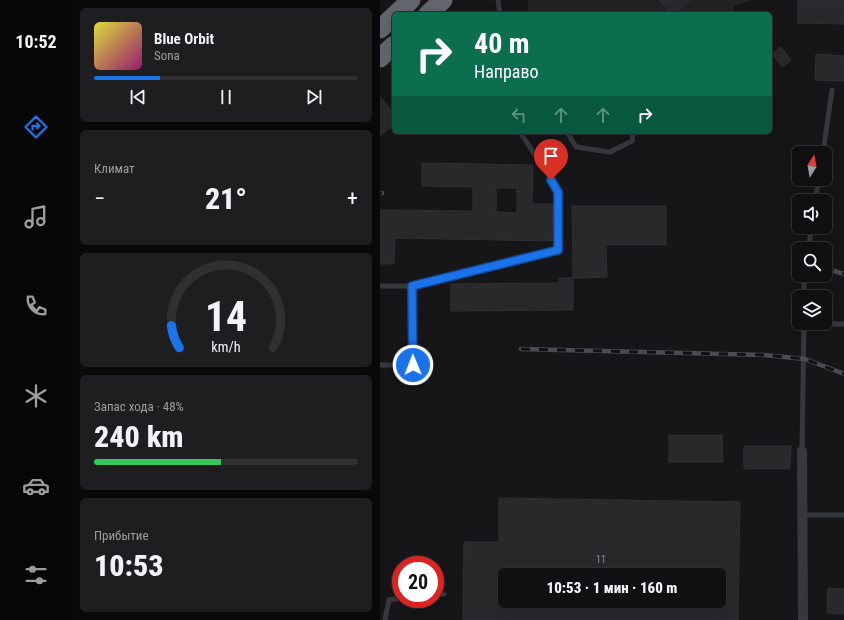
<!DOCTYPE html>
<html lang="ru">
<head>
<meta charset="utf-8">
<style>
  body { margin:0; font-family:"Roboto Condensed",sans-serif; background:#1e1e20; color:#f1f3f6; height:100vh; display:flex; flex-direction:column; font-size:15px; white-space:nowrap }
  * { box-sizing:border-box; margin:0 }
  p { font-size:13px; color:#9c9d9f }
  .icon { flex:none; width:22px; height:22px; fill:none; stroke:currentColor; stroke-width:2; stroke-linecap:round; stroke-linejoin:round }
  .map { position:relative; flex:1; overflow:hidden }
  .side { display:flex; flex-direction:column; gap:8px; padding:8px; background:#09090a; width:308px }
  .side>* { flex:none }
  .top-card { position:absolute; left:12px; top:12px; width:380px; height:122px; border-radius:6px; box-shadow:0 4px 16px #0002,0 0 0 1px #303032; background:#0b6e4f; color:#fff; overflow:hidden }
  .needle { width:26px; rotate:11deg }
  .controls { position:absolute; left:412px; top:146px; display:grid; gap:8px }
  .controls a { display:grid; place-items:center; width:40px; height:40px; border-radius:6px; background:#101012; box-shadow:0 4px 16px #0002,0 0 0 1px #303032; font-size:20px }
  .speed { position:absolute; left:12px; top:556px; display:flex; gap:8px; font-size:20px; font-weight:700; text-align:center }
  .speed>* { display:grid; place-content:center; width:52px; height:52px; border-radius:50%; background:#101012; box-shadow:0 4px 16px #0002,0 0 0 1px #303032; line-height:1 }
  .speed .limit { border:6px solid #d22; background:#fff; color:#111 }
  .pin { position:absolute; display:grid; place-items:center; width:34px; height:34px; color:#fff; margin:-41px -17px; border-radius:50% 50% 50% 0; rotate:-45deg; box-shadow:0 0 4px #0007 }
  .pin .icon { rotate:45deg }
  .me { position:absolute; width:44px; margin:-22px; rotate:359deg; stroke-linejoin:round; filter:drop-shadow(0 0 3px #0008) }
  .turn { display:flex; align-items:center; gap:14px; height:84px; padding:0 16px; font-size:18px }
  .turn .icon { width:52px; height:52px; stroke-width:2.5 }
  .turn b { display:block; font-size:28px; line-height:34px }
  .lanes { display:flex; align-items:center; height:38px; padding:0 16px; background:#0003; justify-content:center; gap:20px; direction:ltr }
  .lanes .off { opacity:.35 }
  .big { font-size:30px; font-weight:800; line-height:1.1 }
  .side .tile { flex:1; display:flex; flex-direction:column; justify-content:center; gap:6px; min-width:0; padding:0 14px; border-radius:6px; background:#1e1e20 }
  .side .dial { align-items:center; gap:0 }
  .dial svg { height:104px; overflow:visible; fill:none; stroke:#303032; stroke-width:7; stroke-linecap:round; text-anchor:middle }
  .dial text { fill:#f1f3f6; stroke:none }
  .song { display:flex; align-items:center; gap:12px }
  .cover { width:48px; height:48px; border-radius:6px; background:linear-gradient(135deg,hsl(60 70% 55%),hsl(320 70% 35%)) }
  .played { height:4px; border-radius:2px; background:linear-gradient(90deg,#1a73e8 25%,#303032 25%) }
  .keys { display:flex; justify-content:space-around; direction:ltr }
  .heat { display:flex; justify-content:space-between; align-items:center; font-size:22px; direction:ltr }
  .charge { height:6px; border-radius:3px; background:linear-gradient(90deg,#34c759 48%,#303032 0) }
  .trip { position:absolute; left:118px; top:568px; width:228px; height:40px; border-radius:6px; background:#101012; box-shadow:0 4px 16px #0002,0 0 0 1px #303032; font-weight:800; line-height:40px; text-align:center }
  main { display:flex; flex:1; min-height:0 }
  .tab-bar { display:flex; flex-direction:column; width:72px; justify-content:space-around; align-items:center; background:#060607; color:#9c9d9f }
  .tab-bar .icon { width:28px; height:28px }
  .tab-bar .selected { color:#1a73e8 }
  .tab-bar b { font-size:18px; color:#f1f3f6 }
  .map>svg:first-child { display:block }
</style>
</head>
<body>
<main>
<nav class="tab-bar">
<b>10:52</b>
<svg class="icon selected" aria-label="directions" viewBox="0 0 24 24"><path d="M12 3l9 9-9 9-9-9zM9 14v-3h6M13 9l2 2-2 2"/></svg>
<svg class="icon" aria-label="music" viewBox="0 0 24 24"><path d="M9 18V5l10-2v13"/><circle cx="6" cy="18" r="3"/><circle cx="16" cy="16" r="3"/></svg>
<svg class="icon" aria-label="phone" viewBox="0 0 24 24"><path d="M5 4h4l2 5-3 2q2 4 5 5l2-3 5 2v4C11 20 4 13 5 4z"/></svg>
<svg class="icon" aria-label="climate" viewBox="0 0 24 24"><path d="M12 3v18M4 7l16 10M4 17L20 7"/></svg>
<svg class="icon" aria-label="car" viewBox="0 0 24 24"><path d="M5 17H2v-5l4-1 3-4h7l3 4 3 1v5h-3M9 17h6M6 11h13"/><circle cx="7" cy="17" r="2"/><circle cx="17" cy="17" r="2"/></svg>
<svg class="icon" aria-label="filters" viewBox="0 0 24 24"><path d="M4 7h16M4 17h16"/><circle cx="9" cy="7" r="2"/><circle cx="15" cy="17" r="2"/></svg>
</nav>
<section class="side">
<div class="tile">
<div class="song"><i class="cover"></i><div><b>Blue Orbit</b><p>Sona</p></div></div>
<div class="played"></div>
<div class="keys"><svg class="icon" aria-label="previous" viewBox="0 0 24 24"><path d="M18 5L8 12l10 7zM5 5v14"/></svg><svg class="icon" aria-label="pause" viewBox="0 0 24 24"><path d="M8 5v14M16 5v14"/></svg><svg class="icon" aria-label="next" viewBox="0 0 24 24"><path d="M6 5l10 7-10 7zM19 5v14"/></svg></div>
</div>
<div class="tile"><p>Климат</p>
<div class="heat"><a>−</a><b class="big">21°</b><a>+</a></div>
</div>
<div class="tile dial"><svg viewBox="0 0 100 80">
<path d="M14 69A42 42 0 1 1 86 69"/>
<path d="M14 69A42 42 0 0 1 8 52" stroke="#1a73e8"/>
<text x="50" y="56" font-size="32" font-weight="700">14</text>
<text x="50" y="72" font-size="11">km/h</text>
</svg></div>
<div class="tile"><p>Запас хода · 48%</p><b class="big">240 km</b><div class="charge"></div></div>
<div class="tile"><p>Прибытие</p><b class="big">10:53</b></div>
</section>
<div class="map">
<svg width="464" height="620" viewBox="0 0 464 620">
  <rect width="100%" height="100%" fill="#161618"/>
  <polygon fill="#222225" points="148,0 372,0 354,6 353,14 147,14"/>
  <g fill="#29292c" stroke="#303034" fill-rule="evenodd">
    <polygon points="279,0 310,0 293,14 291,14"/>
    <polygon points="418,0 464,0 464,24 418,23"/>
    <polygon points="401,47 411,60 402,67 392,54"/>
    <polygon points="436,54 464,56 464,81 435,80"/>
    <polygon points="0,97 14,113 14,124 0,136"/>
    <path d="M42,163L153,165L152,204H173L172,241L15,238L14,264H0V210L93,211V187L42,186ZM116,188H137V213L116,212Z"/>
    <polygon points="192,206 286,206 286,245 226,245 227,277 193,278"/>
    <polygon points="179,278 193,278 193,310 71,311 71,284 179,283"/>
    <polygon points="289,435 342,435 343,462 289,462"/>
    <polygon points="364,446 411,446 410,469 364,469"/>
    <path d="M119,498L360,502L358,620H83L84,542H119ZM125,575H339V601H125Z"/>
    <polygon points="448,588 464,589 464,614 447,613"/>
  </g>
  <g fill="none" stroke-linecap="round" stroke-linejoin="round">
    <g stroke="#37383d" stroke-width="5">
      <polyline points="118,0 120,14"/>
      <polyline points="187,132 196,147 230,152 252,141 253,132"/>
      <polyline points="443,153 452,90"/>
      <polyline points="435,201 439,179"/>
      <polyline points="428,249 432,227"/>
      <polyline points="0,286 32,286 178,250 179,192 140,132"/>
      <polyline points="424,297 424,275"/>
      <polyline points="424,324 464,324"/>
      <polyline points="0,365 33,365 32,286"/>
      <polyline points="422,451 424,323"/>
      <polyline points="423,515 464,515"/>
      <polyline points="55,595 64,594"/>
      <polyline points="5,620 9,600 21,598"/>
    </g>
    <polyline stroke="#37383d" stroke-width="10" points="422,451 423,620"/>
    <g stroke="#63666e" stroke-width="19">
      <polyline points="16,14 31,0"/>
      <polyline points="48,14 63,0"/>
      <polyline points="0,29 14,16"/>
      <polyline points="0,58 14,45"/>
    </g>
    <defs>
      <g id="rail">
        <polyline points="0,193 2,193"/>
        <polyline points="445,268 464,274"/>
        <polyline points="141,349 384,355 425,359 464,374"/>
      </g>
    </defs>
    <use href="#rail" stroke="#4a4c52" stroke-width="4.5"/>
    <use href="#rail" stroke="#111113" stroke-width="3" stroke-dasharray="9" stroke-linecap="butt"/>
  </g>
  <g fill="none" stroke-linecap="round" stroke-linejoin="round">
    <defs>
      <polyline id="route" points="33,365 32,286 178,250 178,192 171,180"/>
    </defs>
    <use href="#route" stroke="#114b97" stroke-width="10"/>
    <use href="#route" stroke="#1a73e8" stroke-width="7"/>
  </g>
  <g text-anchor="middle" dominant-baseline="central" stroke-width="4" stroke-linejoin="round" paint-order="stroke">
    <g font-size="10" fill="#888b94">
      <text x="221" y="559">11</text>
    </g>
  </g>
</svg>
<div class="controls">
<a><svg class="needle" viewBox="-14 -14 28 28"><path d="M0-13l5 13h-10z" fill="#e53935"/><path d="M0 13l5-13h-10z" fill="#9c9d9f"/></svg></a>
<a><svg class="icon" aria-label="sound" viewBox="0 0 24 24"><path d="M4 9h4l5-4v14l-5-4H4zM17 9q2 3 0 6"/></svg></a>
<a><svg class="icon" aria-label="search" viewBox="0 0 24 24"><circle cx="10" cy="10" r="6"/><path d="M15 15l6 6"/></svg></a>
<a><svg class="icon" aria-label="layers" viewBox="0 0 24 24"><path d="M12 4l9 5-9 5-9-5zM3 14l9 5 9-5"/></svg></a>
</div>
<div class="speed"><div class="limit">20</div></div>
<div class="pin" style="left:171px;top:180px;background:#d93025"><svg class="icon" aria-label="arrive" viewBox="0 0 24 24"><path d="M6 21V4h12l-3 4 3 4H6"/></svg></div>
<svg class="me" style="left:33px;top:365px" viewBox="-20 -20 40 40"><circle r="17" fill="#1a73e8" stroke="#fff" stroke-width="3"/><path d="M0-11L8 9 0 5-8 9z" fill="#fff"/></svg>
<div class="trip">10:53 · 1 мин · 160 m</div>
<div class="top-card">
<div class="turn"><svg class="icon" aria-label="right" viewBox="0 0 24 24"><path d="M7 20v-9h11M14 6l5 5-5 5"/></svg><div><b>40 m</b>Направо</div></div>
<div class="lanes"><svg class="icon off" aria-label="left" viewBox="0 0 24 24"><path d="M17 20v-9H6M10 6l-5 5 5 5"/></svg><svg class="icon off" aria-label="ahead" viewBox="0 0 24 24"><path d="M12 20V5M6 11l6-6 6 6"/></svg><svg class="icon off" aria-label="ahead" viewBox="0 0 24 24"><path d="M12 20V5M6 11l6-6 6 6"/></svg><svg class="icon" aria-label="right" viewBox="0 0 24 24"><path d="M7 20v-9h11M14 6l5 5-5 5"/></svg></div>
</div>
</div>
</main>
</body>
</html>
